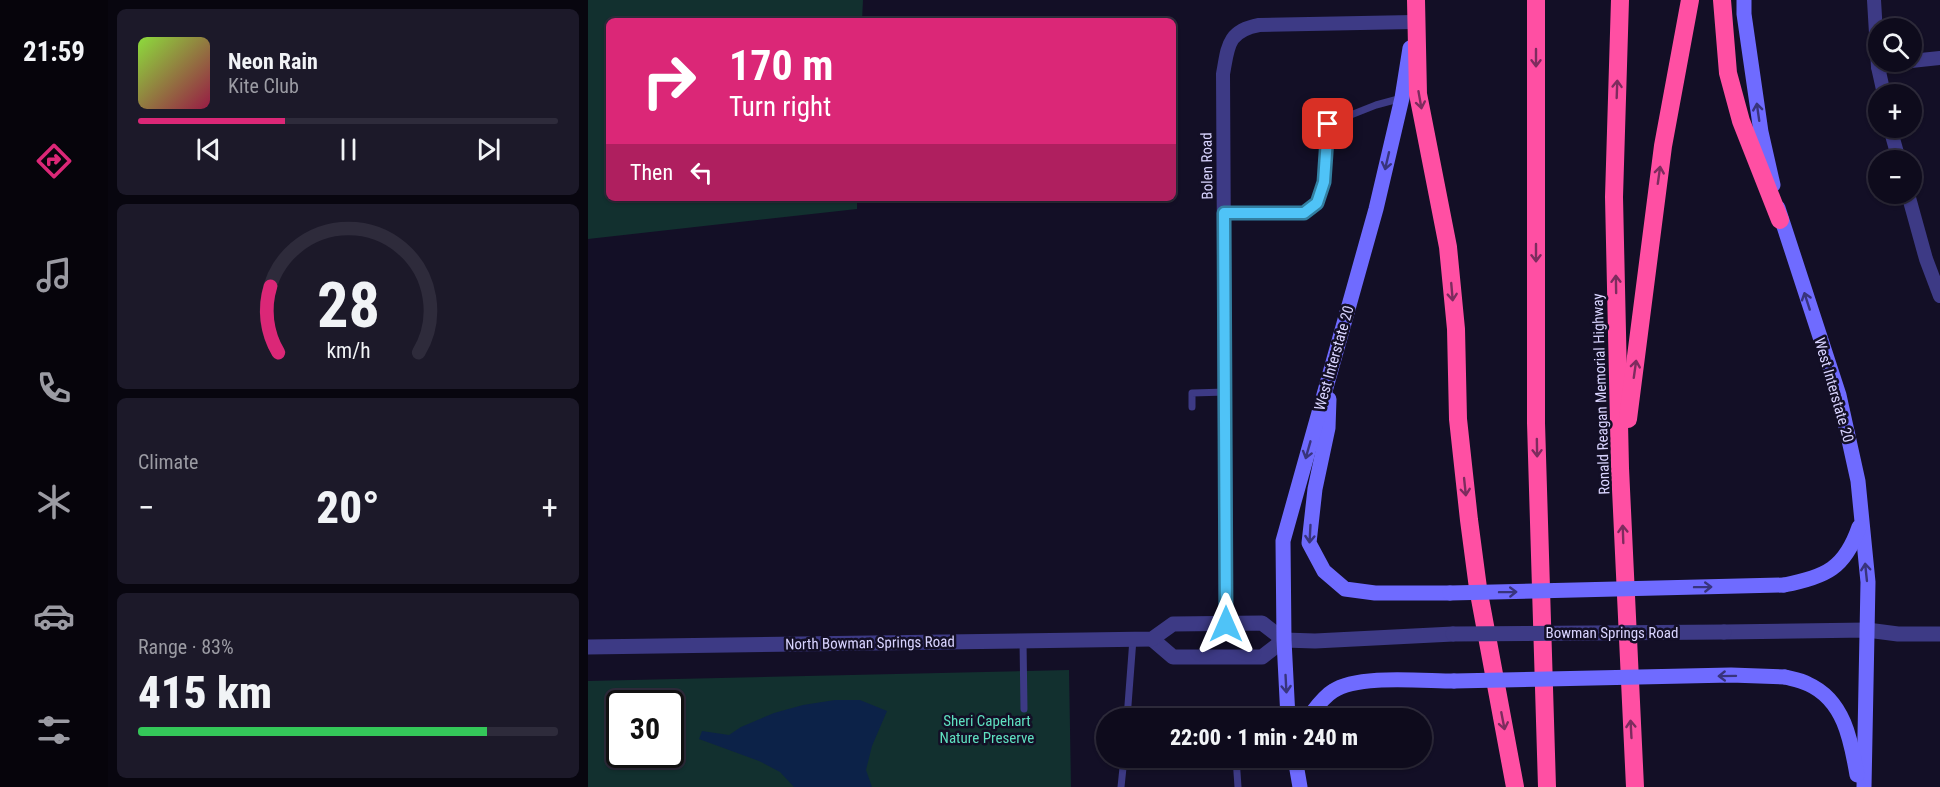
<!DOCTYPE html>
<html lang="en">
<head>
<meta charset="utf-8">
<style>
  body { margin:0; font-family:"Roboto Condensed",sans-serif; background:#1c1929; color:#f1f3f6; height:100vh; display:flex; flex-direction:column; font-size:22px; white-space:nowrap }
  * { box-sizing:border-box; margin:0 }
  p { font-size:20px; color:#9b9ba3 }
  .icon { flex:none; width:33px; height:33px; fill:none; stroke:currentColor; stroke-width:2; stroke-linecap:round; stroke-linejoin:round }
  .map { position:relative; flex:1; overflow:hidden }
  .details { display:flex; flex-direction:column; gap:9px; padding:9px; background:#08060f; width:480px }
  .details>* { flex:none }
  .banner { position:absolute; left:18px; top:18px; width:570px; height:183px; border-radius:9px; box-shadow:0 2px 4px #0004,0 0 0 2px #2e2b3b; background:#db2777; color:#fff; overflow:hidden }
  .tools { position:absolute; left:1280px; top:18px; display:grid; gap:12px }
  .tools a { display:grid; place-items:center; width:54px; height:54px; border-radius:50%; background:#0e0b1c; box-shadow:0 2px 4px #0004,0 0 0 2px #2e2b3b; font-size:30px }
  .speed { position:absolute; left:18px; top:690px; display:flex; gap:12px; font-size:30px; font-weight:700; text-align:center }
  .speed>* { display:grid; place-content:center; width:78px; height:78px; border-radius:50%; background:#0e0b1c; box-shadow:0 2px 4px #0004,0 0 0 2px #2e2b3b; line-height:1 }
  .speed .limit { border:3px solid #111; border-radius:9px; background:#fff; color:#111 }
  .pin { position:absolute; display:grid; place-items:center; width:51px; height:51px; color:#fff; margin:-26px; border-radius:12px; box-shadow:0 3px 9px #0006 }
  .me { position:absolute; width:66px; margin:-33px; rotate:0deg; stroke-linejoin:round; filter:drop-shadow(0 0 4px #0008) }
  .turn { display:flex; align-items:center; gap:21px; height:126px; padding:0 24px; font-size:27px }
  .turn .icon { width:78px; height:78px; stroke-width:2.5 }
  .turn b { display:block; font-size:42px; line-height:51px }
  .then { display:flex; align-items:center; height:57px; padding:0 24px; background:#0003; gap:12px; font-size:22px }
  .big { font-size:45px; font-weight:800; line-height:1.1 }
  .details .card { flex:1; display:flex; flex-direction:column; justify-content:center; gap:9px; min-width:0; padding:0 21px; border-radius:9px; background:#1c1929 }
  .details .dial { align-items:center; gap:0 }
  .dial svg { height:156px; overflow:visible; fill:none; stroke:#2e2b3b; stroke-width:7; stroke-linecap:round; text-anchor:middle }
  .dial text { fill:#f1f3f6; stroke:none }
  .song { display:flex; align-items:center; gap:18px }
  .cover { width:72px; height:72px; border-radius:9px; background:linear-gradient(135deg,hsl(90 70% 55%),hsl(340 70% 35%)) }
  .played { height:6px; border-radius:3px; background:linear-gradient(90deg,#db2777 35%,#2e2b3b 35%) }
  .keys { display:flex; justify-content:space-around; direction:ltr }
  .heat { display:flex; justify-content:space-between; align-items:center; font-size:33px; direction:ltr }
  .charge { height:9px; border-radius:4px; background:linear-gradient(90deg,#34c759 83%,#2e2b3b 0) }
  .trip { position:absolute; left:508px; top:708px; width:336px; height:60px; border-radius:30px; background:#0e0b1c; box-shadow:0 2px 4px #0004,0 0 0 2px #2e2b3b; font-weight:800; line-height:60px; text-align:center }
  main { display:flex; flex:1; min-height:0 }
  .tabs { display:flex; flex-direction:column; width:108px; justify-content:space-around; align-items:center; background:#06040b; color:#9b9ba3 }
  .tabs .icon { width:42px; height:42px }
  .tabs .on { color:#db2777 }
  .tabs b { font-size:27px; color:#f1f3f6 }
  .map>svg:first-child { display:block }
</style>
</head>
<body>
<main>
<nav class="tabs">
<b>21:59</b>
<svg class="icon on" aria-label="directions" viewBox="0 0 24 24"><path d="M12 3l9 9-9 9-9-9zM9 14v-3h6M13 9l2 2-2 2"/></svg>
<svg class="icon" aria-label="music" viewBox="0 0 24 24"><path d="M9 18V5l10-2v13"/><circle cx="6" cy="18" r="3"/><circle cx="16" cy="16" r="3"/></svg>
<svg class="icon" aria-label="phone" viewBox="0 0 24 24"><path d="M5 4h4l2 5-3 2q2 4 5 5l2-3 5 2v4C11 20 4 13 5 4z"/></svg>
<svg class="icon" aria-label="climate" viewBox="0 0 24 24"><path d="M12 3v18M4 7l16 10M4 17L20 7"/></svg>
<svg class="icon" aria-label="car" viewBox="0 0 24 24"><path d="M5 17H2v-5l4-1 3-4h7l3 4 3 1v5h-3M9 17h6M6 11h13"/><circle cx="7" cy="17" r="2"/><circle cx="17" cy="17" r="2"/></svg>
<svg class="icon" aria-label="filters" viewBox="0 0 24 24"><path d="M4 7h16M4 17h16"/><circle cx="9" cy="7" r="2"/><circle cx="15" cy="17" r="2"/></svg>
</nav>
<section class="details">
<div class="card">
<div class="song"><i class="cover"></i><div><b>Neon Rain</b><p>Kite Club</p></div></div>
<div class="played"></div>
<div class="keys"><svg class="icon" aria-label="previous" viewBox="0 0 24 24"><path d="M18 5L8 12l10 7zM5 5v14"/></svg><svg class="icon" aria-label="pause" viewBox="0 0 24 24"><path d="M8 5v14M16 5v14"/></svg><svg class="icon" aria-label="next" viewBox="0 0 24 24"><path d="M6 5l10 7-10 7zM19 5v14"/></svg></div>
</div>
<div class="card dial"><svg viewBox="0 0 100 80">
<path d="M14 69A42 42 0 1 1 86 69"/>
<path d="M14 69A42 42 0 0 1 10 35" stroke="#db2777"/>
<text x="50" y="56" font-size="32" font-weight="700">28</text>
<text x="50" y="72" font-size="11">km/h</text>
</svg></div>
<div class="card"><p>Climate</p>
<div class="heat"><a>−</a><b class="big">20°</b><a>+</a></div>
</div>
<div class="card"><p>Range · 83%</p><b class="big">415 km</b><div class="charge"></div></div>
</section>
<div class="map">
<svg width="1352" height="787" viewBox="0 0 1352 787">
  <rect width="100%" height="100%" fill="#130f26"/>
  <g fill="#12302f" fill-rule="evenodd">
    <polygon points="0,0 275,0 274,21 21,21 21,198 269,198 269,209 0,239"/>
    <path d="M481,670L483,787H0V681ZM32,704H82V754H32Z"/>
  </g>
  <polygon fill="#0c2248" points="247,700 272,700 299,711 284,746 278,770 284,787 206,787 192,772 171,761 111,739 114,731 141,735 153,727 186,713 215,705"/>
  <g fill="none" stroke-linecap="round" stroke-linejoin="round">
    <g stroke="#3d3a85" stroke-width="7">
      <polyline points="636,213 716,213 729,203 736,182 740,124 788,105 814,98"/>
      <polyline points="604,407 604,393 638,392"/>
      <polyline points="435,641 436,709"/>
      <polyline points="539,718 545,639"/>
      <polyline points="648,758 650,787"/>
      <polyline points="533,787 536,758"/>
    </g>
    <g stroke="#3d3a85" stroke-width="14">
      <polyline points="1286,0 1290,67 1296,94"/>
      <polyline points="1323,61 1352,58"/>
      <polyline points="1290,67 1321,62"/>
      <polyline points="1302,128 1311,160"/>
      <polyline points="1320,194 1338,259 1352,296"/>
      <path d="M638,624L635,74C640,47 639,31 671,25L825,22"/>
    </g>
    <g stroke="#3d3a85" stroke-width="15">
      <polyline points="1136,632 1279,630 1310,634 1352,634"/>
      <polyline points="564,639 585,657 674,657 696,640"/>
      <polyline points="696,640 727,641 865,634"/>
      <polyline points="0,647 564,639 585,624 674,623 696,640"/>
    </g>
    <g stroke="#6f6bff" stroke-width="15">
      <polyline points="1156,0 1156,14 1173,132 1185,185"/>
      <polyline points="1190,208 1251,395 1270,481 1280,582 1276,787"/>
      <polyline points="741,399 740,428 727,489 721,543 736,571 757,589 787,593 862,593"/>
      <path d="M1196,585C1238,577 1257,568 1271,527"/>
      <path d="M1197,677C1205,679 1213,680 1220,684C1256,700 1263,740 1269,775"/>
      <polyline points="700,718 696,640 695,541 788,209 814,98 822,48"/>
      <path d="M720,718C727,709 735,697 745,691C770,674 835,681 866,681"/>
      <polyline points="707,758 712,787"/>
    </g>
    <g stroke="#ff4fa3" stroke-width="18">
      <polyline points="828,0 830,94 860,247 868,329 870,419 881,520 890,588 927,787"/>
      <polyline points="948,0 948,423 959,787"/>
      <polyline points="1032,0 1026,197 1032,468 1047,787"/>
      <polyline points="1134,0 1140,73 1153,121 1192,220"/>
      <polyline points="1040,419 1075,146 1102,0"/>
    </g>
    <polyline stroke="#3d3a85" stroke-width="15" points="865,634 1136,632"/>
    <g stroke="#6f6bff" stroke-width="15">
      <polyline points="862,593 1196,585"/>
      <polyline points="866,681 1143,675 1197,677"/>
    </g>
  </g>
  <defs><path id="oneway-shaft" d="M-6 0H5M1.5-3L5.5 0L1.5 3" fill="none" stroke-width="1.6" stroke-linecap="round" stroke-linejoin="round" transform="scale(1.5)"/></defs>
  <g stroke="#7d2c5e">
    <use href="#oneway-shaft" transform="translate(948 58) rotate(90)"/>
    <use href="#oneway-shaft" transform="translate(1029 89) rotate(-88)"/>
    <use href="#oneway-shaft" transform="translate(832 100) rotate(80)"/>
    <use href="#oneway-shaft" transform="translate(1071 175) rotate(-82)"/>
    <use href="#oneway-shaft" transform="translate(948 253) rotate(90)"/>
    <use href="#oneway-shaft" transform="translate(1028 284) rotate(-91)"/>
    <use href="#oneway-shaft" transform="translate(864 292) rotate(85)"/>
    <use href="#oneway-shaft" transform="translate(1047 369) rotate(-82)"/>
    <use href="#oneway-shaft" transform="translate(949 448) rotate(89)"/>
    <use href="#oneway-shaft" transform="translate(877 487) rotate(84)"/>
    <use href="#oneway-shaft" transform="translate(1035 534) rotate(-92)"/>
    <use href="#oneway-shaft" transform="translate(915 721) rotate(79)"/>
    <use href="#oneway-shaft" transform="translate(1043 729) rotate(-93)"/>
  </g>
  <g stroke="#38347d">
    <use href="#oneway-shaft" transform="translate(1170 112) rotate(-98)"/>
    <use href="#oneway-shaft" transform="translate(799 161) rotate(103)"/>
    <use href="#oneway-shaft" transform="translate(1219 301) rotate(-108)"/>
    <use href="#oneway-shaft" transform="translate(720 450) rotate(106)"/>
    <use href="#oneway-shaft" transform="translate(722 534) rotate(93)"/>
    <use href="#oneway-shaft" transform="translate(1278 572) rotate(-96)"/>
    <use href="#oneway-shaft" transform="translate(1115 587) rotate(-1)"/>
    <use href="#oneway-shaft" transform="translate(920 592) rotate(-1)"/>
    <use href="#oneway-shaft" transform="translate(1139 676) rotate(179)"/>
    <use href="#oneway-shaft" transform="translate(698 684) rotate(87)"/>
  </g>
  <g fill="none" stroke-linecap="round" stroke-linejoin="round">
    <defs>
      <polyline id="route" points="638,624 636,213 716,213 729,203 736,182 740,124"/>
    </defs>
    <use href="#route" stroke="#337fa1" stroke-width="15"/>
    <use href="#route" stroke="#4fc3f7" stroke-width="10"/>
  </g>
  <g text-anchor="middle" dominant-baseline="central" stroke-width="5" stroke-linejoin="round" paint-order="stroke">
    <g font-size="15" fill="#d9d4ff" stroke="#130f26">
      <text transform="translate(619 166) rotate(-91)">Bolen Road</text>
      <text transform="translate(746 358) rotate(-74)">West Interstate 20</text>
      <text transform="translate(1246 390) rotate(74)">West Interstate 20</text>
      <text transform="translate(1013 394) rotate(-92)">Ronald Reagan Memorial Highway</text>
      <text x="1024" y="633">Bowman Springs Road</text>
      <text transform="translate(282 643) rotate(-1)">North Bowman Springs Road</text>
    </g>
    <g font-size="15" fill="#5fe0c0" stroke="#130f26">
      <text x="399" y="721">Sheri Capehart<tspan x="399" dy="17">Nature Preserve</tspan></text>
    </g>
  </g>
</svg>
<div class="tools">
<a><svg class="icon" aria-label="search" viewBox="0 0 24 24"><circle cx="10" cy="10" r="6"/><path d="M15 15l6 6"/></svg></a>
<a>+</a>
<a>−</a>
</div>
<div class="speed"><div class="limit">30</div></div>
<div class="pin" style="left:740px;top:124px;background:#d93025"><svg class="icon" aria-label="arrive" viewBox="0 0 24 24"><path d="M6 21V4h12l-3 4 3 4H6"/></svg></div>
<svg class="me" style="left:638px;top:624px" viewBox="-20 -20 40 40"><path d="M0-17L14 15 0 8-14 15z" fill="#4fc3f7" stroke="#fff" stroke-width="4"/></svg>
<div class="trip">22:00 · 1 min · 240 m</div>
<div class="banner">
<div class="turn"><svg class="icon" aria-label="right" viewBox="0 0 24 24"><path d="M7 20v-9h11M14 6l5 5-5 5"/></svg><div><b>170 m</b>Turn right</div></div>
<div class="then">Then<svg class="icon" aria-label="left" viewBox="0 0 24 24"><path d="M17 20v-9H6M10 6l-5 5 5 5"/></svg></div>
</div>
</div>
</main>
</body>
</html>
